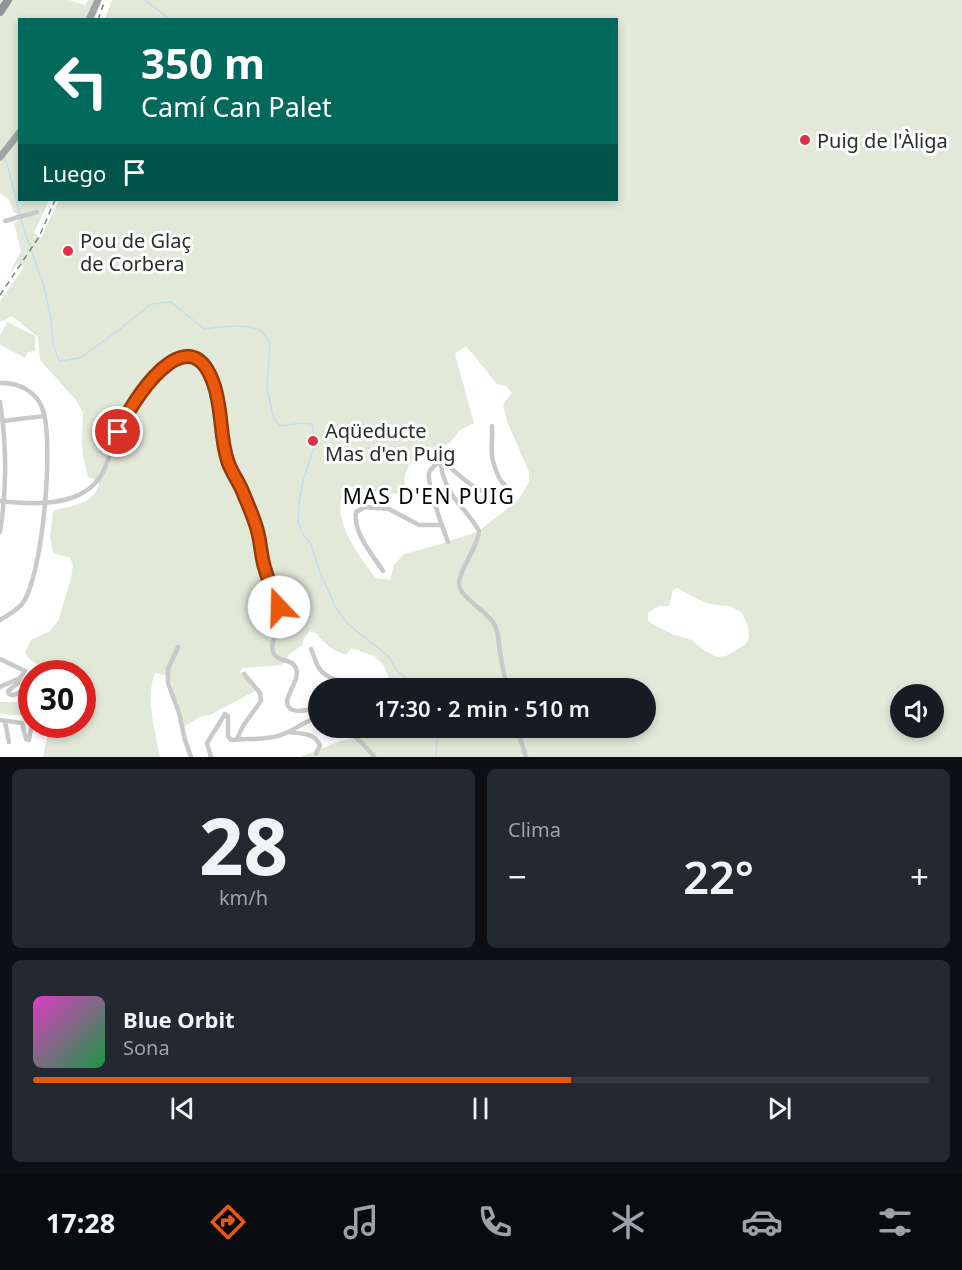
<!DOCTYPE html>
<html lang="es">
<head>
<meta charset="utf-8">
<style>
  body { margin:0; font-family:"Noto Sans",sans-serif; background:#242831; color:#f1f3f6; height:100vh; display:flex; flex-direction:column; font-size:22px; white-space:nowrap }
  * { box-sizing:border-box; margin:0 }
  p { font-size:20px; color:#9ea1a6 }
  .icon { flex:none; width:33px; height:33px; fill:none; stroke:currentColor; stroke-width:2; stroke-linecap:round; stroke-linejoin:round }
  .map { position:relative; height:757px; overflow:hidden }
  .panel { display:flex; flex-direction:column; gap:12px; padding:12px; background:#0d0f14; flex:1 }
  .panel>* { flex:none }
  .guide { position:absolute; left:18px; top:18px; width:600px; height:183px; border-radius:0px; box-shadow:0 3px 9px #0003; background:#00695c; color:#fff; overflow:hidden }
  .fabs { position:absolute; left:890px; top:684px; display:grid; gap:12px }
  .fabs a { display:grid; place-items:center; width:54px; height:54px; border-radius:50%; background:#171b24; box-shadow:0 3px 9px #0003; font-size:30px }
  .speed { position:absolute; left:18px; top:660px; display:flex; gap:12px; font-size:30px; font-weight:700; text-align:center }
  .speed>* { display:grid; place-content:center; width:78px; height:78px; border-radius:50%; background:#171b24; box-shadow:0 3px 9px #0003; line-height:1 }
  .speed .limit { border:9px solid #d22; background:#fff; color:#111 }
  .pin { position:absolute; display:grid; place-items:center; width:51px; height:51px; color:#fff; margin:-26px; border:3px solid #fff; border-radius:50%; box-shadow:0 2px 6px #0007 }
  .me { position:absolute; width:66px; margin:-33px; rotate:339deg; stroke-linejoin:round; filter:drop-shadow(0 0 4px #0008) }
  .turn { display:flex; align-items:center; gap:21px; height:126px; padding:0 24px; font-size:27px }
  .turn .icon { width:78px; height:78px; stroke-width:2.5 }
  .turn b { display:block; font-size:42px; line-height:51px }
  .then { display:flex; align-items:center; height:57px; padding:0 24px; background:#0003; gap:12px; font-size:22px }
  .big { font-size:45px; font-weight:600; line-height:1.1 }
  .panel .widget { flex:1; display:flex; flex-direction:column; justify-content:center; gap:9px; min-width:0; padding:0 21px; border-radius:9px; background:#242831 }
  .panel .dial { align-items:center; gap:0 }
  .dial b { font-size:78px; line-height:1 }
  .song { display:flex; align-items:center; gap:18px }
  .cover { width:72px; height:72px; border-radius:9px; background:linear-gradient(135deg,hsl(310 70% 55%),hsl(140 70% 35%)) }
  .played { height:6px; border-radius:3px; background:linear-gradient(90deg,#ea580c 60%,#363941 60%) }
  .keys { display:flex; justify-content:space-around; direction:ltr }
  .heat { display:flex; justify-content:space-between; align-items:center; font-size:33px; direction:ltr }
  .panel .tiles { flex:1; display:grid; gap:12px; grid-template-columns:1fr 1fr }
  .widget:last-child { grid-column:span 2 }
  .trip { position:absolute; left:308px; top:678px; width:348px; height:60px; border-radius:30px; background:#171b24; box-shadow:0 3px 9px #0003; font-weight:600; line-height:60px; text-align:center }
  .tabs { display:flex; height:96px; justify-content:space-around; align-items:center; background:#090b0e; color:#9ea1a6 }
  .tabs .icon { width:42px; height:42px }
  .tabs .current { color:#ea580c }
  .tabs b { font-size:27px; color:#f1f3f6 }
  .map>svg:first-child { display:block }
</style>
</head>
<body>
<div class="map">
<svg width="962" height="757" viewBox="0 0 962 757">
  <rect width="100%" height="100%" fill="#fff"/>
  <g fill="#e2e9d9" fill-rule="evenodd">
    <path d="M0,0H69L85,5L88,0H102L95,19L20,20V200H49L34,233L41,238L59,200H616V20L105,19L112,0H962V757H300L338,742L390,728H645V688H394L392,686L384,666L374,656L351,648L346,655C332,650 325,644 316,633L309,632L304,638L303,644L289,655L282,665L242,668L240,672L255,691L210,715L200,717L184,727L169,676L155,673C145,700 155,729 160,757H43L50,725L82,724V674L45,673C41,663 28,662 25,652L31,640L50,631L58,621L71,578L73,565L70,558L53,553L50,537L53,511C70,505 93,506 99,484L96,480L88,477L83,456L82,442L83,413L76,400L40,360L38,337L12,316L0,322V301L24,267L18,263L8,276L21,251L14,223L18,221L16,213H14L9,200L0,193ZM466,346L497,384L506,386L512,393L503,405L507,421L529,472V482L519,499L479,531L438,545L404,554L394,565L390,580L376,578C360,558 327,515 346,489L354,487L384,493L402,494L406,489L404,478L410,462L432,449L450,443L460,430L474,423L455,354ZM677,588L704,602L714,605L730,606L742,613L748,626L749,637L746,644L726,656L717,657L703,650L692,640L672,634L652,624L648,620V613L659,606H669L673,590ZM900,694H933V728H900Z"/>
    <polygon points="7,322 35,336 35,351 28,352 25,358 0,345 0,336"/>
    <polygon points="31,697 31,715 10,715 0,713 0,702 20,702"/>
  </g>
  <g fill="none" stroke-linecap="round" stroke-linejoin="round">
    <g stroke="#c5dde9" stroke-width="1.5">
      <polyline points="145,0 171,20"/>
      <polyline points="3,156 7,164 20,214"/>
      <path d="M21,219L23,227L44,286L51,319L53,344L59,361L80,358L119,330L151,304L171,302L204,329C217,327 250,323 261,331C264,334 267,338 270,342L267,389L274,419L281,426L303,423L312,424L315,445L303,481L299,502L298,522L304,536L311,544L320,572L336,608L347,623L388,656L398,672L420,688"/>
      <polyline points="435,728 437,741 436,757"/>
    </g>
    <g stroke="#c9c9c9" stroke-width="4.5">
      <polyline points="5,221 37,212"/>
      <path d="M0,383C19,382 37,392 43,410C54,443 43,577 22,604C16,611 8,615 0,620"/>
      <path d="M0,402C7,446 7,488 0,532"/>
      <polyline points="3,421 44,416"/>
      <path d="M439,449C441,458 440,468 444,478C450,499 469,512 479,531C478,548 460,567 459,583C458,596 485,610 492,621C499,630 498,641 500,652C502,664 504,676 507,688"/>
      <path d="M442,460C458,474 480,499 503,493L506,489C503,480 506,488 501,481C497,475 495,468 493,461C490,450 493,438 492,426"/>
      <path d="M442,460C437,464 431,467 429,473C427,485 443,529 448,542"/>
      <path d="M0,501C25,504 62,506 84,492C107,479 109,453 118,430C127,408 163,353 191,356C198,356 201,361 205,366C223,392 218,417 223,445C225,452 226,460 230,466C234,476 240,484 244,494C249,507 255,520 258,533C261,544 261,557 264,568C268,583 277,596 280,611C281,615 281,620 281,624C278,634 268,644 274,654C279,663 292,658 296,668C301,681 283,696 288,706C293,715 310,709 318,708"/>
      <path d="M383,571C372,554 353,533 356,512L365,507L389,509L419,525H442"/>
      <polyline points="178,647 168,669 168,683 179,713 185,740 191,757"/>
      <path d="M311,649C315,658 317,670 326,675C335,681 346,681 354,688"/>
      <polyline points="0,659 25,671 20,678"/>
      <polyline points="0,687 20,678 18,683 8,691 9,694 12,695 17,694 32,683"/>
      <polyline points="0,720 22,723 26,739 29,740 31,728"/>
      <polyline points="5,721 9,742"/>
      <path d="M347,728C355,738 367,746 374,757"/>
      <polyline points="517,728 526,757"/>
      <path d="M289,732C302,734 313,732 320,745L316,754"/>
      <polyline points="237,739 243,726 261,701 260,693 244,674"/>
      <path d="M211,757L207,743L225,714L228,716V736L231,740C250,738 271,741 288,732C299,727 306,721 318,717"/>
    </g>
    <g stroke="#a4a4a4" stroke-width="7">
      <polyline points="89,20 98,0"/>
      <polyline points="0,157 20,132"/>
    </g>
    <polyline stroke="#939393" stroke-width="8" points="0,12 8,0"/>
    <g stroke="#818181" stroke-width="1.5" stroke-dasharray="6 4.5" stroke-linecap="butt">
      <polyline points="98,20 105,0"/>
      <polyline points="0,295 39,237 55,200"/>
    </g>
  </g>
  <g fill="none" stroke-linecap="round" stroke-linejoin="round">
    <defs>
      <path id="route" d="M118,432C131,402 188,313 213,382C223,408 219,436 228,462C232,474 240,483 244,495C249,507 255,520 258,533C261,545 261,557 265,569C268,582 277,594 279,607"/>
    </defs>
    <use href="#route" stroke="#983908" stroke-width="15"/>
    <use href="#route" stroke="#ea580c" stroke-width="10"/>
  </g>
  <g fill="#df3146" stroke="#fff" stroke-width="2">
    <circle cx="805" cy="140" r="6"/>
    <circle cx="68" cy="251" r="6"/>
    <circle cx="313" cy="441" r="6"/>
  </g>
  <g text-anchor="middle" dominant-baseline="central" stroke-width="6" stroke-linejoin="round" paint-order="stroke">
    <g font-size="20" fill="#2c2c2c" stroke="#fff" text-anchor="start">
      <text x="817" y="140">Puig de l'Àliga</text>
      <text x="80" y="240">Pou de Glaç<tspan x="80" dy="23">de Corbera</tspan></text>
      <text x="325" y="430">Aqüeducte<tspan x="325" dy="23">Mas d'en Puig</tspan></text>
    </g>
    <g font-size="21" letter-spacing="1.5" fill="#000" stroke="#fff">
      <text x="429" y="496">MAS D'EN PUIG</text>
    </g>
  </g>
</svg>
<div class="fabs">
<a><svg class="icon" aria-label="sound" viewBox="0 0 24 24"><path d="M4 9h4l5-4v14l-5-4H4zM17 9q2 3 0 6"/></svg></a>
</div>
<div class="speed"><div class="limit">30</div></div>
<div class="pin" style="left:118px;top:432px;background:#d93025"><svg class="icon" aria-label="arrive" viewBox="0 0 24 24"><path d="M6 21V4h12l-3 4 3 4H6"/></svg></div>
<svg class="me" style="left:279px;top:607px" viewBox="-20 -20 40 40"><circle r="19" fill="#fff"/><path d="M0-13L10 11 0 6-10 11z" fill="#ea580c"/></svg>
<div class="trip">17:30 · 2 min · 510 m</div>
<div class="guide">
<div class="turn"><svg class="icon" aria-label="left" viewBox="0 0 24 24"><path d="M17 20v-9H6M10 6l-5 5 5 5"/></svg><div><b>350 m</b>Camí Can Palet</div></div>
<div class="then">Luego<svg class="icon" aria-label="arrive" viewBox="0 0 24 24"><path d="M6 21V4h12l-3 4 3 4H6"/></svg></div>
</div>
</div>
<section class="panel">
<div class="tiles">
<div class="widget dial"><b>28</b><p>km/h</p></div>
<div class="widget"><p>Clima</p>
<div class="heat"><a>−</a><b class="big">22°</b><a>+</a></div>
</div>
<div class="widget">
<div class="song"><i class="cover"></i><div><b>Blue Orbit</b><p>Sona</p></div></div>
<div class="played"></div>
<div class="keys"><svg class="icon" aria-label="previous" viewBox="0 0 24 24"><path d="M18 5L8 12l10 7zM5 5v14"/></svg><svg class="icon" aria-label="pause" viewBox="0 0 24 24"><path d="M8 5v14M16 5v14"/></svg><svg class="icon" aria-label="next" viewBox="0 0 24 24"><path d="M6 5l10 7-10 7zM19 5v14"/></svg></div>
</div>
</div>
</section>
<nav class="tabs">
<b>17:28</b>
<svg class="icon current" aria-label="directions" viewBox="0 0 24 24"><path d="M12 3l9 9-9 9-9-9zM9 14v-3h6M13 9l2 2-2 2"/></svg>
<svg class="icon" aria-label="music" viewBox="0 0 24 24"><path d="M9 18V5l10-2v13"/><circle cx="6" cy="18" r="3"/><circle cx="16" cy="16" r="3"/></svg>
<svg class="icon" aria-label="phone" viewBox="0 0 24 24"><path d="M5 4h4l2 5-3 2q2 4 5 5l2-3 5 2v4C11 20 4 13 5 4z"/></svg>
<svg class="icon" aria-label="climate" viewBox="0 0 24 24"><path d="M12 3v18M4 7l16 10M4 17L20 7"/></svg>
<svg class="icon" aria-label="car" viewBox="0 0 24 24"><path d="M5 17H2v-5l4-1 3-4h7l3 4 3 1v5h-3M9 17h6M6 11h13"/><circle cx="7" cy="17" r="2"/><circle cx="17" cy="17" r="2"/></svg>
<svg class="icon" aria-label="filters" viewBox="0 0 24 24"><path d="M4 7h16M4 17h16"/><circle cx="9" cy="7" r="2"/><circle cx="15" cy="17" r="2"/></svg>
</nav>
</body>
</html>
